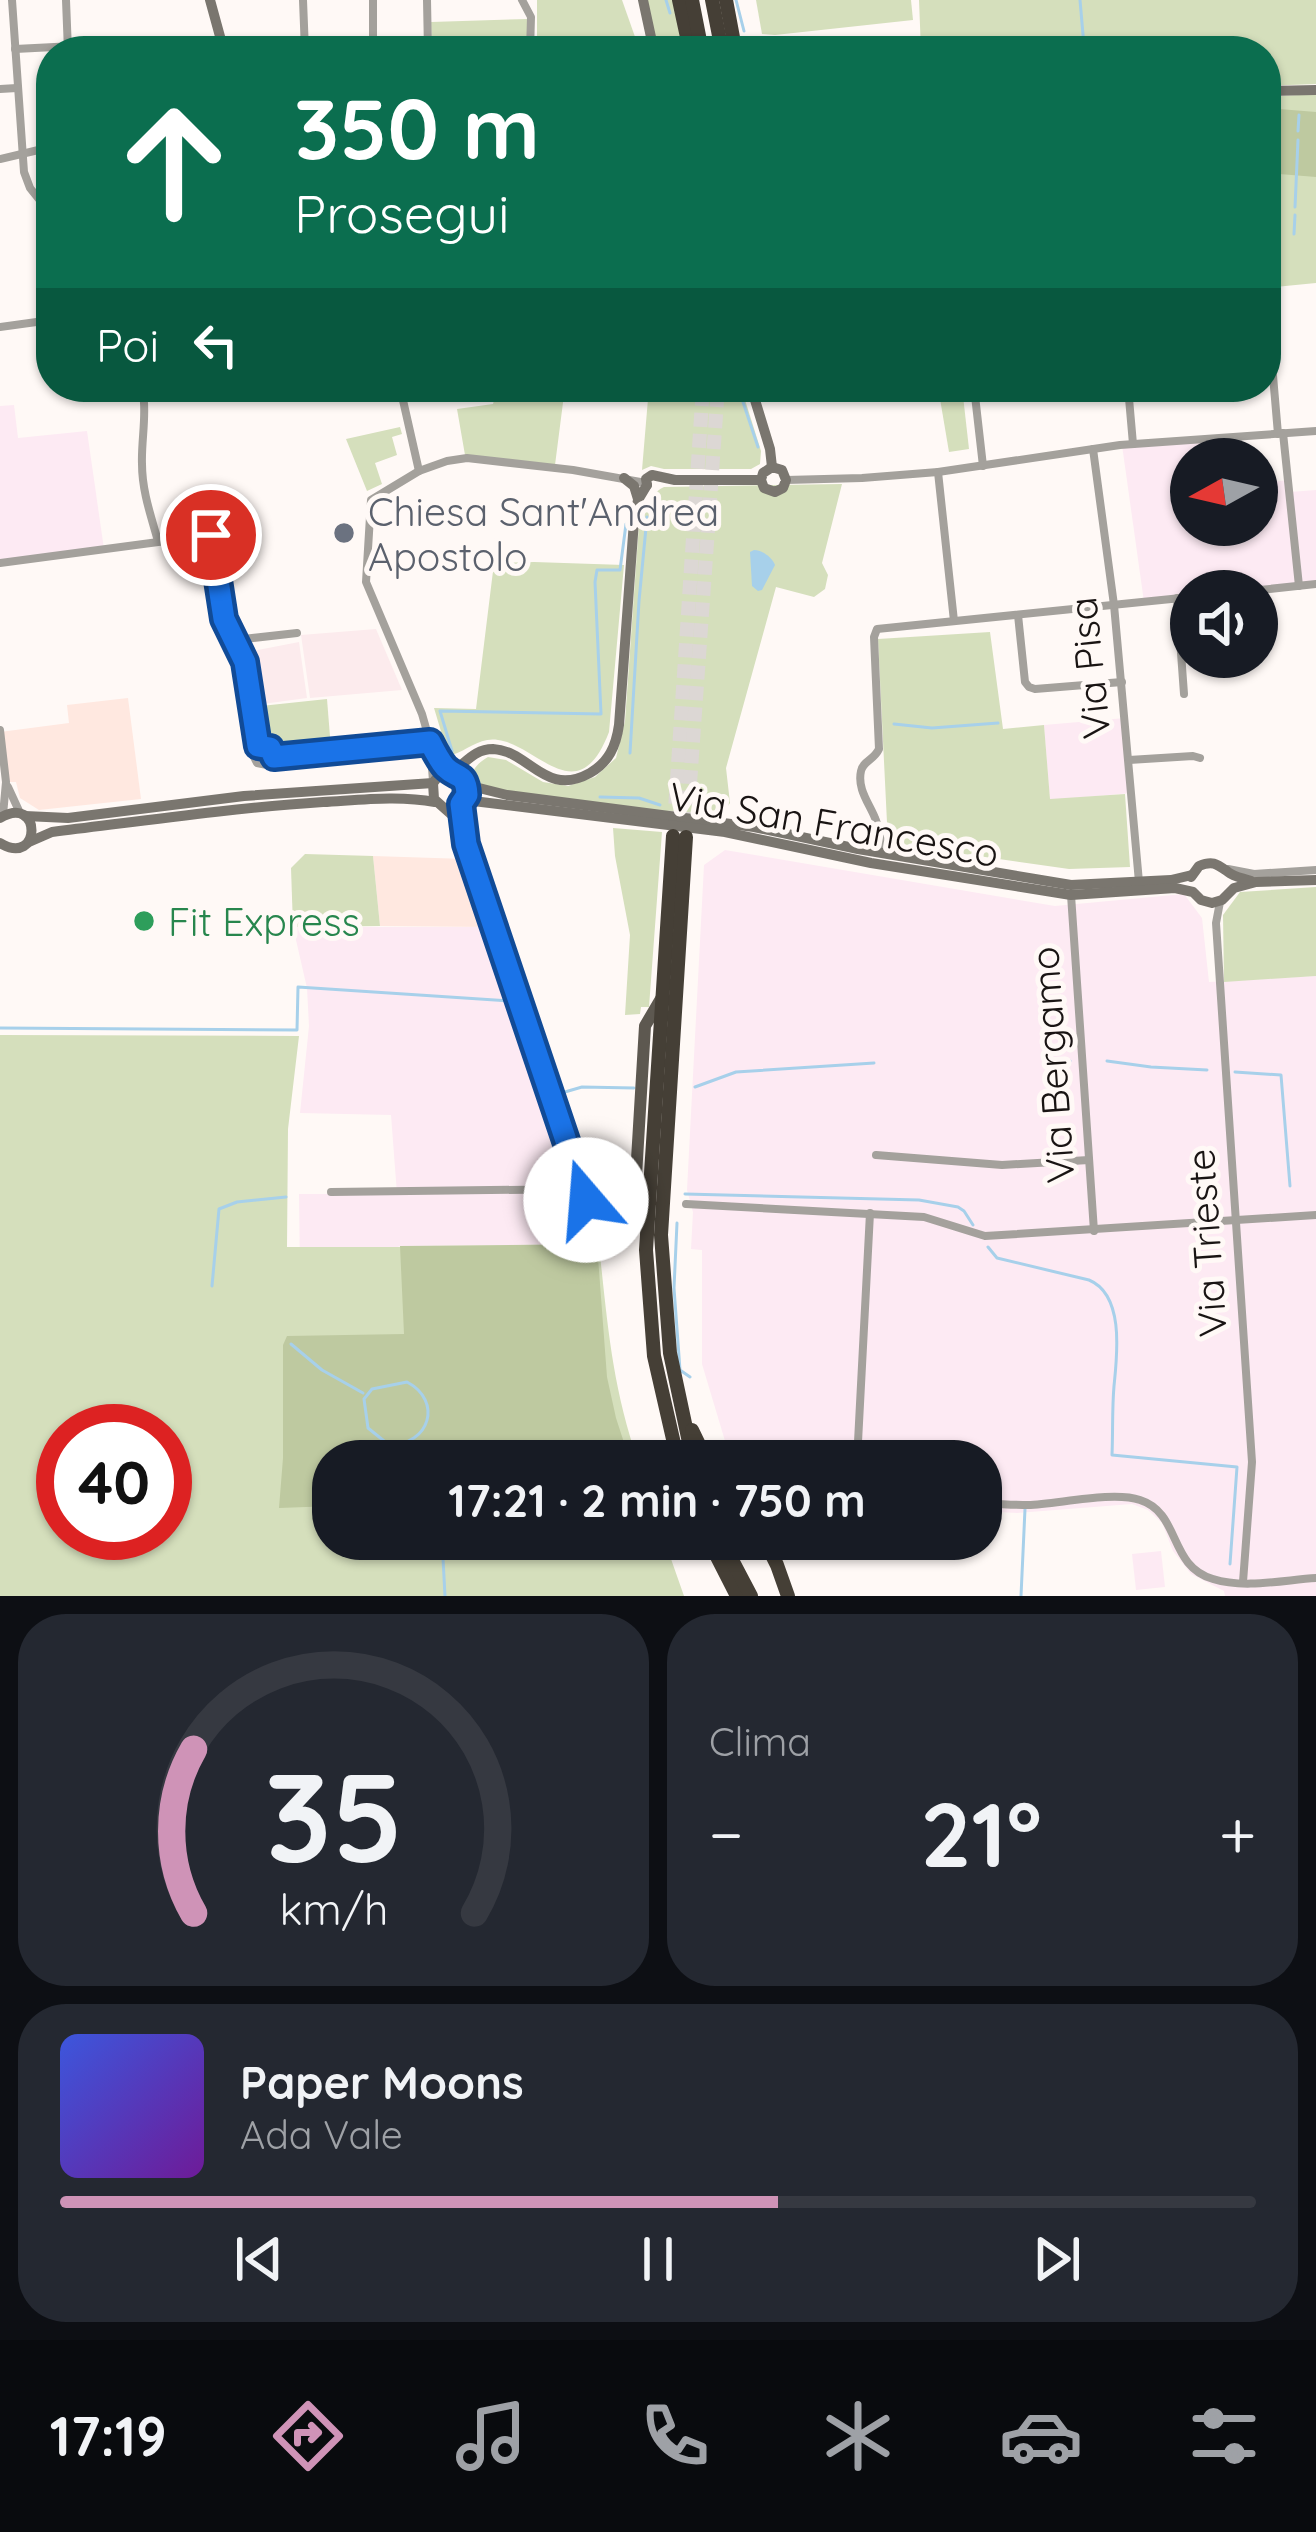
<!DOCTYPE html>
<html lang="it">
<head>
<meta charset="utf-8">
<style>
  body { margin:0; font-family:Quicksand,sans-serif; background:#242831; color:#f1f3f6; height:100vh; display:flex; flex-direction:column; font-size:45px; white-space:nowrap }
  * { box-sizing:border-box; margin:0 }
  p { font-size:39px; color:#9ea1a6 }
  .icon { flex:none; width:66px; height:66px; fill:none; stroke:currentColor; stroke-width:2; stroke-linecap:round; stroke-linejoin:round }
  .map { position:relative; height:1596px; overflow:hidden }
  .side { display:flex; flex-direction:column; gap:18px; padding:18px; background:#0d0f14; flex:1 }
  .side>* { flex:none }
  .banner { position:absolute; left:36px; top:36px; width:1245px; height:366px; border-radius:48px; box-shadow:0 3px 9px #0004; background:#0b6e4f; color:#fff; overflow:hidden }
  .needle { width:78px; rotate:262deg }
  .controls { position:absolute; left:1170px; top:438px; display:grid; gap:24px }
  .controls a { display:grid; place-items:center; width:108px; height:108px; border-radius:50%; background:#171b24; box-shadow:0 3px 9px #0004; font-size:60px }
  .speed { position:absolute; left:36px; top:1404px; display:flex; gap:24px; font-size:60px; font-weight:700; text-align:center }
  .speed>* { display:grid; place-content:center; width:156px; height:156px; border-radius:50%; background:#171b24; box-shadow:0 3px 9px #0004; line-height:1 }
  .speed .limit { border:18px solid #d22; background:#fff; color:#111 }
  .pin { position:absolute; display:grid; place-items:center; width:102px; height:102px; color:#fff; margin:-51px; border:6px solid #fff; border-radius:50%; box-shadow:0 3px 12px #0007 }
  .me { position:absolute; width:132px; margin:-66px; rotate:342deg; stroke-linejoin:round; filter:drop-shadow(0 0 9px #0008) }
  .turn { display:flex; align-items:center; gap:42px; height:252px; padding:0 60px; font-size:54px }
  .turn .icon { width:156px; height:156px; stroke-width:2.5 }
  .turn b { display:block; font-size:84px; line-height:102px }
  .then { display:flex; align-items:center; height:114px; padding:0 60px; background:#0003; gap:24px; font-size:45px }
  .big { font-size:90px; font-weight:700; line-height:1.1 }
  .side .tile { flex:1; display:flex; flex-direction:column; justify-content:center; gap:18px; min-width:0; padding:0 42px; border-radius:48px; background:#242831 }
  .side .dial { align-items:center; gap:0 }
  .dial svg { height:312px; overflow:visible; fill:none; stroke:#363941; stroke-width:7; stroke-linecap:round; text-anchor:middle }
  .dial text { fill:#f1f3f6; stroke:none }
  .song { display:flex; align-items:center; gap:36px }
  .cover { width:144px; height:144px; border-radius:18px; background:linear-gradient(135deg,hsl(230 70% 55%),hsl(280 70% 35%)) }
  .played { height:12px; border-radius:6px; background:linear-gradient(90deg,#cf93b7 60%,#363941 60%) }
  .keys { display:flex; justify-content:space-around; direction:ltr }
  .heat { display:flex; justify-content:space-between; align-items:center; font-size:66px; direction:ltr }
  .side .tiles { flex:1; display:grid; gap:18px; grid-template-columns:1fr 1fr }
  .tile:last-child { grid-column:span 2 }
  .trip { position:absolute; left:312px; top:1440px; width:690px; height:120px; border-radius:48px; background:#171b24; box-shadow:0 3px 9px #0004; font-weight:700; line-height:120px; text-align:center }
  .dock { display:flex; height:192px; justify-content:space-around; align-items:center; background:#090b0e; color:#9ea1a6 }
  .dock .icon { width:84px; height:84px }
  .dock .current { color:#cf93b7 }
  .dock b { font-size:54px; color:#f1f3f6 }
  .map>svg:first-child { display:block }
</style>
</head>
<body>
<div class="map">
<svg width="1316" height="1596" viewBox="0 0 1316 1596">
  <rect width="100%" height="100%" fill="#fff9f6"/>
  <g fill="#ffe8e0">
    <polygon points="128,698 141,799 39,810 20,798 16,782 6,782 0,732 69,723 67,705"/>
    <polygon points="373,856 466,859 489,927 380,926"/>
  </g>
  <g fill="#fdeaf3">
    <polygon points="14,405 18,438 87,431 104,549 0,563 0,406"/>
    <polygon points="1210,438 1212,459 1191,459 1191,525 1257,525 1257,484 1288,480 1290,492 1316,490 1316,584 1250,591 1191,591 1191,597 1144,602 1122,445"/>
    <polygon points="1125,718 1132,793 1050,800 1044,725"/>
    <polygon points="725,850 1055,906 1184,894 1202,918 1209,982 1316,976 1316,1596 1225,1596 1224,1591 1191,1574 1173,1551 1162,1523 1148,1510 1132,1504 1017,1513 981,1511 981,1461 731,1461 702,1364 702,1250 691,1249 693,1212 687,1190 704,865"/>
    <polygon points="293,927 489,927 597,1244 401,1246 300,1273 299,1194 397,1194 391,1115 300,1113 309,1026 307,988"/>
    <polygon points="1161,1551 1165,1587 1136,1590 1132,1554"/>
  </g>
  <g fill="#fcebed">
    <polygon points="376,629 402,690 310,698 301,635"/>
    <polygon points="299,642 307,698 255,705 247,652"/>
  </g>
  <g fill="#d5dfbc" fill-rule="evenodd">
    <polygon points="537,0 622,0 640,51 537,51"/>
    <polygon points="645,0 673,0 683,51 656,51"/>
    <polygon points="756,0 911,0 913,20 775,35 762,34"/>
    <polygon points="919,0 1316,0 1316,84 1266,86 1266,51 921,51"/>
    <polygon points="528,19 526,51 432,51 431,22"/>
    <polygon points="1316,94 1316,283 1266,288 1266,97"/>
    <polygon points="559,387 565,387 555,465 465,455 457,409 493,404 497,389 558,393"/>
    <polygon points="649,387 741,387 761,451 760,464 751,469 664,469 651,466 642,470"/>
    <polygon points="938,387 962,387 969,449 949,452"/>
    <polygon points="400,427 402,434 392,437 397,455 375,463 382,484 367,491 346,439"/>
    <path d="M842,484L822,563L828,575L825,589L814,597L776,587L726,768L730,803L718,820L504,792L473,782C469,771 479,762 488,757L506,760L543,782L568,786L595,777L616,758L625,721L639,524L640,517H643C648,505 652,492 664,487Z"/>
    <path d="M534,562L624,565L609,732C578,813 538,745 498,740C480,737 468,750 452,755L446,748L434,708L476,709L494,563Z"/>
    <polygon points="990,632 1003,729 1044,725 1050,799 1125,794 1130,867 1069,869 888,843 878,639"/>
    <polygon points="327,699 331,749 280,751 263,734 261,706"/>
    <polygon points="613,828 662,832 649,1007 641,1007 640,1014 625,1015 630,935 615,856"/>
    <polygon points="305,854 373,856 380,926 293,927 291,868"/>
    <polygon points="1316,887 1316,976 1224,982 1223,915 1240,892"/>
    <path d="M0,1035L299,1036L288,1129L287,1247H594L600,1255C608,1329 613,1389 638,1461H333V1539H664L684,1596H0ZM63,1431H165V1533H63Z"/>
  </g>
  <g fill="#bec9a0">
    <polygon points="1266,108 1316,112 1316,177 1266,173"/>
    <polygon points="597,1244 607,1377 616,1418 630,1461 333,1461 333,1506 279,1508 283,1458 283,1345 287,1336 404,1334 400,1246"/>
  </g>
  <path fill="#a7d0ea" d="M754,550C762,550 772,557 775,565L762,590L758,591L752,586L750,552Z"/>
  <g fill="none" stroke-linecap="round" stroke-linejoin="round">
    <g stroke="#a7d0ea" stroke-width="3">
      <polyline points="666,0 670,13"/>
      <polyline points="736,0 744,31"/>
      <polyline points="1080,0 1084,46"/>
      <polyline points="1298,131 1299,115"/>
      <polyline points="1295,207 1298,140"/>
      <polyline points="1294,234 1295,215"/>
      <polyline points="738,387 758,447"/>
      <polyline points="894,724 932,728 998,723"/>
      <polyline points="452,751 440,711 601,714 595,582 597,570 620,570 626,524"/>
      <polyline points="630,753 639,601 647,517"/>
      <polyline points="600,797 639,798 660,805"/>
      <polyline points="0,1028 297,1030 298,987 510,1001 544,1096 548,1096"/>
      <polyline points="1055,1061 1070,1061"/>
      <polyline points="1107,1061 1151,1067 1207,1070"/>
      <polyline points="1235,1072 1281,1075 1290,1186"/>
      <polyline points="695,1087 736,1072 874,1063"/>
      <polyline points="558,1094 582,1087 634,1088"/>
      <polyline points="569,1129 591,1188 599,1193"/>
      <polyline points="685,1194 919,1200 958,1207 964,1211 973,1225"/>
      <polyline points="677,1223 674,1288 680,1370 690,1377"/>
      <path d="M988,1247L997,1258L1089,1280C1125,1295 1117,1356 1114,1386C1112,1409 1113,1432 1112,1455L1237,1467L1230,1564"/>
      <polyline points="212,1286 219,1209 237,1202 286,1197"/>
      <polyline points="291,1344 322,1370 363,1393"/>
      <path d="M407,1382C443,1401 430,1445 389,1445L368,1428L364,1399L372,1389Z"/>
      <polyline points="442,1539 445,1596"/>
      <polyline points="1021,1596 1025,1509"/>
    </g>
    <g stroke="#dcd7d4" stroke-width="14" stroke-dasharray="14 7" stroke-linecap="butt">
      <polyline points="674,825 703,387"/>
      <polyline points="687,826 718,387"/>
    </g>
    <g stroke="#a4a19c" stroke-width="8">
      <polyline points="12,0 24,172 30,188 51,214"/>
      <polyline points="66,0 68,51"/>
      <polyline points="303,0 305,51"/>
      <polyline points="373,0 373,51"/>
      <polyline points="427,0 428,51"/>
      <polyline points="522,0 531,17 530,51"/>
      <polyline points="15,49 114,44"/>
      <polyline points="0,89 17,88"/>
      <polyline points="0,159 51,147"/>
      <polyline points="1266,294 1278,434"/>
      <polyline points="0,327 51,320"/>
      <path d="M82,387C101,403 122,387 143,395C147,412 141,443 142,464C142,491 151,516 158,541"/>
      <polyline points="400,387 419,471"/>
      <polyline points="974,387 983,466"/>
      <polyline points="1128,387 1133,444"/>
      <polyline points="1283,433 1299,586"/>
      <polyline points="1093,449 1114,605 1139,882"/>
      <polyline points="938,472 954,621"/>
      <polyline points="786,480 862,478 938,472 1120,445 1316,431"/>
      <polyline points="0,563 211,535 224,619 245,662 258,747 253,755 257,763 267,765 274,757 430,742"/>
      <polyline points="1250,591 1316,584"/>
      <polyline points="1177,598 1184,694"/>
      <polyline points="1018,615 1025,682 1029,687 1035,689 1122,682"/>
      <polyline points="235,640 297,633"/>
      <polyline points="0,730 6,782 3,815"/>
      <polyline points="258,747 270,747 274,757"/>
      <polyline points="433,748 450,772"/>
      <polyline points="1129,760 1193,756 1200,758"/>
      <polyline points="433,781 430,742 422,714 366,582 371,500 419,471 447,461 467,458 573,470 646,483"/>
      <polyline points="8,787 20,813"/>
      <path d="M889,853C877,842 881,831 875,818C869,803 857,789 861,771C863,761 874,760 879,749L874,637L877,629L1191,597"/>
      <polyline points="1228,869 1254,874 1316,870"/>
      <polyline points="1071,895 1094,1231"/>
      <polyline points="1220,902 1216,923 1252,1462 1243,1582"/>
      <polyline points="876,1155 1002,1165 1089,1160"/>
      <polyline points="331,1192 582,1189"/>
      <polyline points="686,1204 924,1217 985,1236 1316,1215"/>
      <polyline points="857,1461 870,1213"/>
      <path d="M981,1503C997,1504 1012,1505 1028,1505C1058,1504 1113,1491 1140,1500C1181,1513 1168,1566 1213,1579C1244,1589 1284,1580 1316,1578"/>
    </g>
    <g stroke="#7a766f" stroke-width="10">
      <polyline points="210,0 224,51"/>
      <polyline points="643,0 654,51"/>
      <polyline points="1266,91 1316,90"/>
      <polyline points="751,387 770,449 772,467"/>
      <polyline points="624,478 634,486 638,499"/>
      <polyline points="647,485 646,479 652,475 675,480 761,480 764,488 775,492 783,488 786,480 782,470 772,467 763,473 761,480"/>
      <path d="M452,772C466,763 474,749 493,749C530,751 545,798 590,773C609,762 616,746 619,725L634,521L638,500L647,485"/>
      <polyline points="433,783 434,799 452,815 463,835 586,1200 598,1207 614,1202 636,1176"/>
      <path d="M433,783C444,766 465,771 467,791L461,804L462,826"/>
      <polyline points="467,785 507,795 754,827 858,849 1071,885 1171,880 1192,875"/>
      <polyline points="465,800 725,832 871,863 1071,895 1175,888 1193,892 1201,900 1212,903 1222,900 1234,888 1256,882 1316,880"/>
      <polyline points="25,816 68,818 244,796 433,783"/>
      <path d="M0,818C42,793 42,868 0,843"/>
      <path d="M29,842L52,832C142,821 232,808 323,802C359,800 399,795 435,802"/>
      <path d="M1191,877L1199,866C1213,860 1217,864 1228,872C1234,877 1243,878 1251,881"/>
    </g>
    <polyline stroke="#5d5850" stroke-width="12" points="636,1176 645,1026 662,997"/>
    <g stroke="#453f36" stroke-width="14">
      <polyline points="679,0 690,51"/>
      <polyline points="692,0 702,51"/>
      <polyline points="712,0 722,51"/>
      <polyline points="726,0 735,48"/>
      <polyline points="673,836 646,1250 654,1356 678,1461"/>
      <polyline points="686,837 661,1235 670,1353 693,1461"/>
      <polyline points="692,1430 707,1461"/>
      <polyline points="708,1539 737,1596"/>
      <polyline points="721,1539 751,1596"/>
      <polyline points="764,1539 777,1565 788,1596"/>
    </g>
  </g>
  <g fill="none" stroke-linecap="round" stroke-linejoin="round">
    <defs>
      <path id="route" d="M211,535L224,619L245,662L258,746L270,748L274,757L430,742C434,750 439,760 445,767C457,779 466,772 467,795L461,804L466,844L586,1200"/>
    </defs>
    <use href="#route" stroke="#114b97" stroke-width="30"/>
    <use href="#route" stroke="#1a73e8" stroke-width="21"/>
  </g>
  <circle fill="#6b7280" stroke="#fff9f6" stroke-width="4.5" cx="344" cy="533" r="12"/>
  <circle fill="#2e9e5b" stroke="#fff9f6" stroke-width="4.5" cx="144" cy="921" r="12"/>
  <g text-anchor="middle" dominant-baseline="central" stroke-width="10" stroke-linejoin="round" paint-order="stroke">
    <g font-size="39" fill="#5b616d" stroke="#fff9f6" text-anchor="start">
      <text x="368" y="511">Chiesa Sant'Andrea<tspan x="368" dy="45">Apostolo</tspan></text>
    </g>
    <g font-size="39" fill="#191413" stroke="#fff9f6">
      <text transform="translate(1089 668) rotate(-96)">Via Pisa</text>
      <text transform="translate(834 824) rotate(10)">Via San Francesco</text>
      <text transform="translate(1052 1065) rotate(-94)">Via Bergamo</text>
      <text transform="translate(1206 1243) rotate(-94)">Via Trieste</text>
    </g>
    <g font-size="39" fill="#27864d" stroke="#fff9f6" text-anchor="start">
      <text x="168" y="921">Fit Express</text>
    </g>
  </g>
</svg>
<div class="controls">
<a><svg class="needle" viewBox="-14 -14 28 28"><path d="M0-13l5 13h-10z" fill="#e53935"/><path d="M0 13l5-13h-10z" fill="#9ea1a6"/></svg></a>
<a><svg class="icon" aria-label="sound" viewBox="0 0 24 24"><path d="M4 9h4l5-4v14l-5-4H4zM17 9q2 3 0 6"/></svg></a>
</div>
<div class="speed"><div class="limit">40</div></div>
<div class="pin" style="left:211px;top:535px;background:#d93025"><svg class="icon" aria-label="arrive" viewBox="0 0 24 24"><path d="M6 21V4h12l-3 4 3 4H6"/></svg></div>
<svg class="me" style="left:586px;top:1200px" viewBox="-20 -20 40 40"><circle r="19" fill="#fff"/><path d="M0-13L10 11 0 6-10 11z" fill="#1a73e8"/></svg>
<div class="trip">17:21 · 2 min · 750 m</div>
<div class="banner">
<div class="turn"><svg class="icon" aria-label="ahead" viewBox="0 0 24 24"><path d="M12 20V5M6 11l6-6 6 6"/></svg><div><b>350 m</b>Prosegui</div></div>
<div class="then">Poi<svg class="icon" aria-label="left" viewBox="0 0 24 24"><path d="M17 20v-9H6M10 6l-5 5 5 5"/></svg></div>
</div>
</div>
<section class="side">
<div class="tiles">
<div class="tile dial"><svg viewBox="0 0 100 80">
<path d="M14 69A42 42 0 1 1 86 69"/>
<path d="M14 69A42 42 0 0 1 14 27" stroke="#cf93b7"/>
<text x="50" y="56" font-size="32" font-weight="700">35</text>
<text x="50" y="72" font-size="11">km/h</text>
</svg></div>
<div class="tile"><p>Clima</p>
<div class="heat"><a>−</a><b class="big">21°</b><a>+</a></div>
</div>
<div class="tile">
<div class="song"><i class="cover"></i><div><b>Paper Moons</b><p>Ada Vale</p></div></div>
<div class="played"></div>
<div class="keys"><svg class="icon" aria-label="previous" viewBox="0 0 24 24"><path d="M18 5L8 12l10 7zM5 5v14"/></svg><svg class="icon" aria-label="pause" viewBox="0 0 24 24"><path d="M8 5v14M16 5v14"/></svg><svg class="icon" aria-label="next" viewBox="0 0 24 24"><path d="M6 5l10 7-10 7zM19 5v14"/></svg></div>
</div>
</div>
</section>
<nav class="dock">
<b>17:19</b>
<svg class="icon current" aria-label="directions" viewBox="0 0 24 24"><path d="M12 3l9 9-9 9-9-9zM9 14v-3h6M13 9l2 2-2 2"/></svg>
<svg class="icon" aria-label="music" viewBox="0 0 24 24"><path d="M9 18V5l10-2v13"/><circle cx="6" cy="18" r="3"/><circle cx="16" cy="16" r="3"/></svg>
<svg class="icon" aria-label="phone" viewBox="0 0 24 24"><path d="M5 4h4l2 5-3 2q2 4 5 5l2-3 5 2v4C11 20 4 13 5 4z"/></svg>
<svg class="icon" aria-label="climate" viewBox="0 0 24 24"><path d="M12 3v18M4 7l16 10M4 17L20 7"/></svg>
<svg class="icon" aria-label="car" viewBox="0 0 24 24"><path d="M5 17H2v-5l4-1 3-4h7l3 4 3 1v5h-3M9 17h6M6 11h13"/><circle cx="7" cy="17" r="2"/><circle cx="17" cy="17" r="2"/></svg>
<svg class="icon" aria-label="filters" viewBox="0 0 24 24"><path d="M4 7h16M4 17h16"/><circle cx="9" cy="7" r="2"/><circle cx="15" cy="17" r="2"/></svg>
</nav>
</body>
</html>
